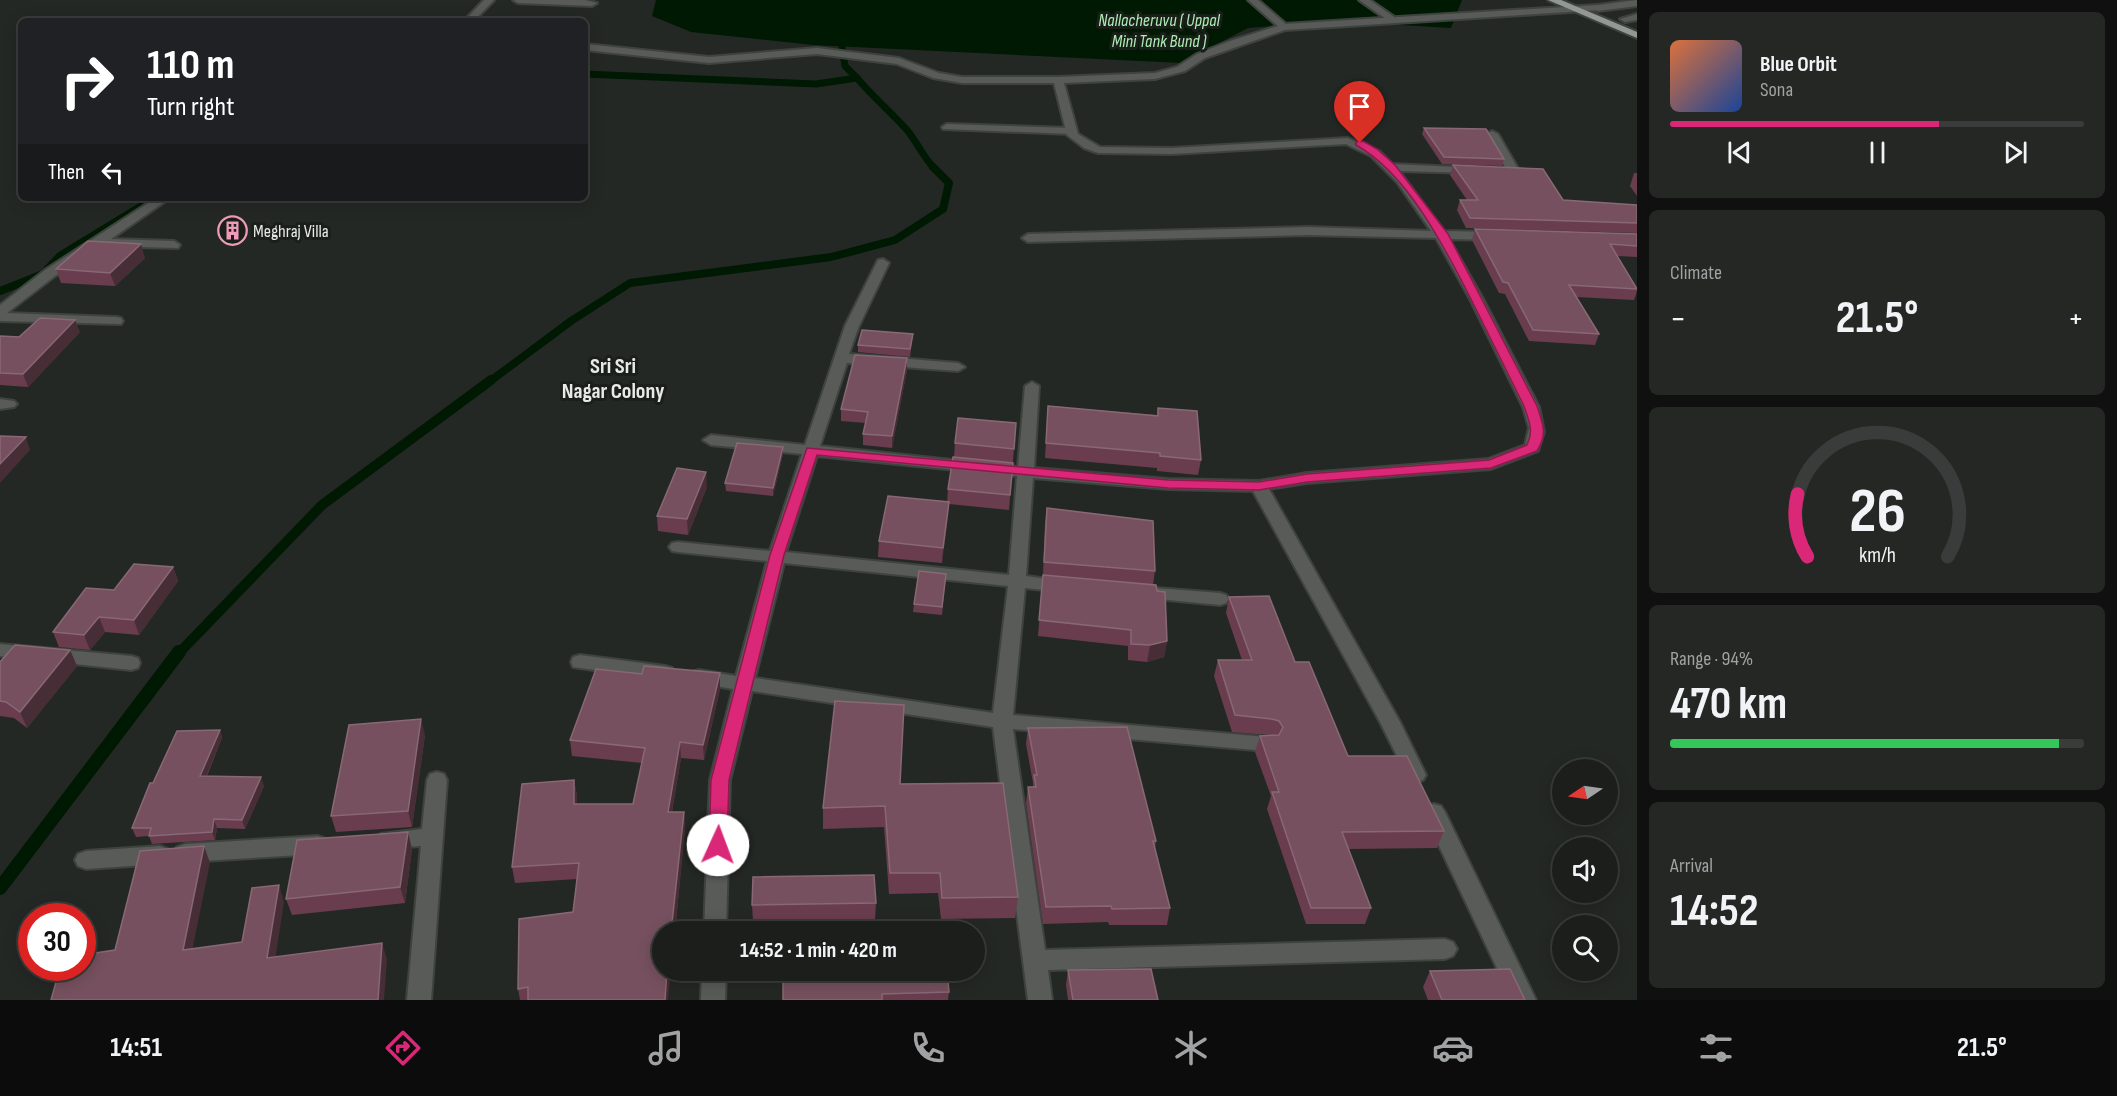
<!DOCTYPE html>
<html lang="en">
<head>
<meta charset="utf-8">
<style>
  body { margin:0; font-family:"Sofia Sans Condensed",sans-serif; background:#242724; color:#f1f3f6; height:100vh; display:flex; flex-direction:column; font-size:22px; white-space:nowrap }
  * { box-sizing:border-box; margin:0 }
  p { font-size:20px; color:#a0a2a3 }
  .icon { flex:none; width:33px; height:33px; fill:none; stroke:currentColor; stroke-width:2; stroke-linecap:round; stroke-linejoin:round }
  .map { position:relative; flex:1; overflow:hidden }
  .drawer { display:flex; flex-direction:column; gap:12px; padding:12px; background:#0f100f; width:480px }
  .drawer>* { flex:none }
  .top-card { position:absolute; left:18px; top:18px; width:570px; height:183px; border-radius:9px; box-shadow:0 3px 15px #0003,0 0 0 2px #393c3a; background:#202124; color:#fff; overflow:hidden }
  .needle { width:39px; rotate:257deg }
  .controls { position:absolute; left:1552px; top:759px; display:grid; gap:12px }
  .controls a { display:grid; place-items:center; width:66px; height:66px; border-radius:50%; background:#1b1e1b; box-shadow:0 3px 15px #0003,0 0 0 2px #393c3a; font-size:30px }
  .speed { position:absolute; left:18px; top:903px; display:flex; gap:12px; font-size:30px; font-weight:700; text-align:center }
  .speed>* { display:grid; place-content:center; width:78px; height:78px; border-radius:50%; background:#1b1e1b; box-shadow:0 3px 15px #0003,0 0 0 2px #393c3a; line-height:1 }
  .speed .limit { border:9px solid #d22; background:#fff; color:#111 }
  .pin { position:absolute; display:grid; place-items:center; width:51px; height:51px; color:#fff; margin:-62px -26px; border-radius:50% 50% 50% 0; rotate:-45deg; box-shadow:0 0 6px #0007 }
  .pin .icon { rotate:45deg }
  .me { position:absolute; width:66px; margin:-33px; rotate:2deg; stroke-linejoin:round; filter:drop-shadow(0 0 4px #0008) }
  .turn { display:flex; align-items:center; gap:21px; height:126px; padding:0 30px; font-size:27px }
  .turn .icon { width:78px; height:78px; stroke-width:2.5 }
  .turn b { display:block; font-size:42px; line-height:51px }
  .then { display:flex; align-items:center; height:57px; padding:0 30px; background:#0003; gap:12px; font-size:22px }
  .big { font-size:45px; font-weight:700; line-height:1.1 }
  .drawer .card { flex:1; display:flex; flex-direction:column; justify-content:center; gap:9px; min-width:0; padding:0 21px; border-radius:9px; background:#242724 }
  .drawer .dial { align-items:center; gap:0 }
  .dial svg { height:156px; overflow:visible; fill:none; stroke:#393c3a; stroke-width:7; stroke-linecap:round; text-anchor:middle }
  .dial text { fill:#f1f3f6; stroke:none }
  .song { display:flex; align-items:center; gap:18px }
  .cover { width:72px; height:72px; border-radius:9px; background:linear-gradient(135deg,hsl(20 70% 55%),hsl(220 70% 35%)) }
  .played { height:6px; border-radius:3px; background:linear-gradient(90deg,#db2777 65%,#393c3a 65%) }
  .keys { display:flex; justify-content:space-around; direction:ltr }
  .heat { display:flex; justify-content:space-between; align-items:center; font-size:33px; direction:ltr }
  .charge { height:9px; border-radius:4px; background:linear-gradient(90deg,#34c759 94%,#393c3a 0) }
  .trip { position:absolute; left:652px; top:921px; width:333px; height:60px; border-radius:30px; background:#1b1e1b; box-shadow:0 3px 15px #0003,0 0 0 2px #393c3a; font-weight:700; line-height:60px; text-align:center }
  .menu { display:flex; height:96px; justify-content:space-around; align-items:center; background:#0b0c0b; color:#a0a2a3 }
  .menu .icon { width:42px; height:42px }
  .menu .selected { color:#db2777 }
  .menu b { font-size:27px; color:#f1f3f6 }
  main { display:flex; flex:1; min-height:0 }
  .map>svg:first-child { display:block }
</style>
</head>
<body>
<main>
<div class="map">
<svg width="1637" height="1000" viewBox="0 0 1637 1000">
  <rect width="100%" height="100%" fill="#242824"/>
  <polygon fill="#001903" points="656,0 1462,0 1451,28 1333,21 1248,28 1181,63 813,45 691,32 652,16"/>
  <g fill="none" stroke-linecap="round" stroke-linejoin="round">
    <g stroke="#001903" stroke-width="7">
      <polyline points="585,74 816,84 857,78 845,66 842,47"/>
      <path d="M857,78C873,97 891,112 907,130C917,142 923,157 934,168"/>
    </g>
    <g stroke="#001903" stroke-width="8">
      <polyline points="0,291 43,274 60,256 155,198"/>
      <polyline points="489,382 571,321 630,283 831,257 895,240 943,209 949,183 933,167"/>
    </g>
    <polyline stroke="#001903" stroke-width="10" points="178,654 322,505 491,380"/>
    <polyline stroke="#001903" stroke-width="14" points="0,888 179,652"/>
    <defs>
      <g id="service">
        <polygon points="1248,0 1258,0 1287,25 1287,29 1281,29"/>
        <polygon points="1359,0 1370,0 1397,19 1389,21"/>
        <polygon points="1637,0 1637,6 1598,11 1593,8 1598,5"/>
        <polygon points="947,124 1071,128 1077,131 1071,134 943,129 942,127"/>
      </g>
      <g id="minor">
        <polygon points="484,0 494,0 474,21 464,21"/>
        <polygon points="513,0 585,0 597,3 592,6 518,3"/>
        <path d="M1598,5L1601,6V10L1285,30L1205,58L1185,71L1155,79L1064,83L1078,134L1100,147L1172,148L1348,138L1379,151L1392,164L1478,168L1480,170L1474,173L1399,171L1444,231L1495,232L1501,236L1495,240L1449,239L1483,299L1539,407L1544,432L1538,451L1491,469L1307,483L1269,489L1400,722L1426,775L1423,780L1416,783L1409,780L1380,722L1253,491L1168,489L1033,478L1026,576L1070,582L1073,586L1070,590L1064,592L1025,588L1013,715L1267,737L1274,739L1277,744L1274,749L1267,751L1013,729L1045,950L1445,939L1453,942L1457,949L1453,956L1445,959L1048,970L1052,1000H1028L993,727L752,691L730,780L726,932H704L710,780L733,689L692,682L689,677L692,672L699,670L736,676L767,561L678,552L672,551L669,547L672,543L678,542L770,551L802,454L711,445L703,440L711,435L805,445L845,326L878,260L883,259L889,263L859,326L849,354L958,363L965,367L958,371L847,363L820,446L1018,467L1025,386L1032,382L1039,386L1034,468L1168,479L1259,481L1307,473L1488,459L1525,445L1529,428L1523,407L1470,299L1436,238L1308,235L1028,242L1022,238L1028,234L1308,227L1431,231L1397,182L1371,156L1346,144L1172,154L1098,153L1084,148L1067,135L1054,83H962L933,78L897,64L817,54L709,63L585,50V44L709,57L817,48L899,58L939,73L962,77H1058L1155,73L1177,67L1197,54L1230,41L1284,24ZM817,456L1017,476L1009,575L786,552ZM784,563L1008,586L993,713L755,678Z"/>
        <polygon points="1637,14 1637,20 1625,22 1620,19"/>
        <polygon points="1492,131 1498,134 1520,172 1518,174 1514,175 1508,172 1486,134"/>
        <polygon points="156,198 170,198 111,239 174,241 180,245 178,248 100,246 55,276 7,313 116,317 121,318 123,321 121,324 0,321 0,305 45,270"/>
        <polygon points="0,399 14,401 17,404 14,407 0,409"/>
        <polygon points="1143,587 1220,593 1226,595 1229,599 1226,603 1220,605 1137,597 1134,593 1137,589"/>
        <polygon points="0,644 131,656 138,658 140,663 138,668 131,670 0,656"/>
        <polygon points="580,655 665,666 672,668 675,673 672,678 665,680 573,667 571,662 573,657"/>
        <polygon points="437,772 444,774 447,780 431,1000 407,1000 421,846 389,848 381,846 378,840 381,834 422,829 427,780 430,774"/>
        <polygon points="1434,804 1441,806 1445,812 1536,1000 1512,1000 1423,812 1427,806"/>
        <polygon points="318,836 326,839 329,845 326,851 318,854 185,862 177,859 174,853 177,847 185,844"/>
        <polygon points="160,846 168,849 171,855 168,861 160,864 86,869 78,866 75,860 78,854 86,851"/>
        <polygon points="702,970 726,970 725,1000 701,1000"/>
      </g>
      <polygon id="trunk" points="1548,0 1561,0 1637,32 1637,38"/>
    </defs>
    <use href="#service" stroke="#3f433f" stroke-width="4"/>
    <use href="#minor" stroke="#3f433f" stroke-width="4"/>
    <use href="#trunk" stroke="#3f433f" stroke-width="4"/>
    <use href="#service" fill="#585b58" fill-rule="evenodd"/>
    <use href="#minor" fill="#585b58" fill-rule="evenodd"/>
    <use href="#trunk" fill="#929893" fill-rule="evenodd"/>
  </g>
  <g fill="#693d4e">
    <polygon points="1424,128 1504,159 1502,166 1442,164 1422,134"/>
    <polygon points="1453,165 1563,200 1637,205 1637,233 1466,228 1457,210 1460,200 1467,200 1450,175"/>
    <polygon points="1634,173 1637,173 1637,196 1630,186"/>
    <polygon points="1475,229 1637,234 1637,257 1617,256 1637,288 1637,291 1634,300 1576,297 1599,334 1595,345 1529,341 1505,294 1499,293 1472,240"/>
    <polygon points="145,258 115,286 61,283 56,269"/>
    <polygon points="80,332 28,387 0,385 0,336 19,337"/>
    <polygon points="913,334 910,357 858,352 858,345"/>
    <polygon points="907,370 892,448 863,445 863,434 866,423 841,421 841,409"/>
    <polygon points="1048,406 1157,415 1158,408 1201,460 1198,475 1157,471 1157,468 1045,458"/>
    <polygon points="1016,423 1009,510 949,504 942,563 878,557 879,541 947,502 948,489 954,457 955,443"/>
    <polygon points="783,454 773,496 726,491 725,483"/>
    <polygon points="707,487 688,535 658,531 657,516"/>
    <polygon points="1047,508 1155,571 1153,585 1157,591 1167,641 1164,657 1147,662 1128,660 1128,646 1038,636 1043,575 1045,522"/>
    <polygon points="173,567 178,581 139,635 105,632 90,650 59,647 53,632 114,590"/>
    <polygon points="946,574 942,615 913,612 914,604"/>
    <polygon points="1229,597 1295,662 1348,756 1444,831 1437,848 1348,849 1371,908 1365,924 1306,924 1267,809 1271,796 1255,752 1260,736 1270,735 1232,732 1214,676 1218,660 1242,660 1226,613"/>
    <polygon points="70,650 77,666 27,728 14,718 0,716 0,662"/>
    <polygon points="720,673 720,689 704,760 681,758 672,812 684,812 685,828 675,932 663,932 668,1000 520,1000 518,989 573,912 577,879 515,883 512,867 574,780 577,796 577,804 633,804 642,763 572,756 570,740 642,674"/>
    <polygon points="1028,728 1156,841 1155,848 1170,908 1167,925 1109,925 1108,922 1043,924 1026,803 1028,787 1033,787 1033,783 1026,744"/>
    <polygon points="220,730 222,738 207,776 264,786 245,829 217,828 215,840 152,844 149,836 136,837 132,828 153,783"/>
    <polygon points="425,735 412,827 336,832 331,816"/>
    <polygon points="900,784 1018,897 1015,918 941,919 938,893 889,894 884,827 823,829 823,808"/>
    <polygon points="412,849 405,903 292,915 286,899"/>
    <polygon points="876,903 875,920 753,921 752,905"/>
    <polygon points="783,970 949,992 948,1000 783,1000"/>
    <polygon points="1068,970 1158,1000 1068,1000 1066,985"/>
    <polygon points="1430,971 1525,1000 1428,1000 1423,987"/>
  </g>
  <g fill="#472d36">
    <polygon points="141,244 145,258 115,286 110,273"/>
    <polygon points="75,320 80,332 28,387 23,374"/>
    <polygon points="907,358 907,370 892,448 892,436"/>
    <polygon points="26,437 30,450 0,483 0,464"/>
    <polygon points="783,447 783,454 773,496 773,488"/>
    <polygon points="706,472 707,487 688,535 687,519"/>
    <polygon points="949,502 948,518 942,563 943,548"/>
    <polygon points="173,567 178,581 139,635 134,620"/>
    <polygon points="99,617 105,632 90,650 84,635"/>
    <polygon points="1167,641 1164,657 1147,662 1150,645"/>
    <polygon points="70,650 77,666 27,728 20,712"/>
    <polygon points="720,673 720,689 704,760 703,745"/>
    <polygon points="421,719 425,735 412,827 408,811"/>
    <polygon points="220,730 222,738 203,784 200,776"/>
    <polygon points="680,742 681,758 669,828 668,812"/>
    <polygon points="261,777 264,786 245,829 242,820"/>
    <polygon points="574,780 577,796 577,820 574,804"/>
    <polygon points="684,812 685,828 675,932 671,932"/>
    <polygon points="214,819 217,828 215,840 212,832"/>
    <polygon points="408,832 412,849 405,903 400,887"/>
    <polygon points="204,846 210,863 189,966 183,950"/>
    <polygon points="279,885 284,902 273,974 267,958"/>
    <polygon points="382,943 387,959 384,1000 378,1000"/>
    <polygon points="667,970 671,970 668,1000 665,1000"/>
  </g>
  <g fill="#76505e" stroke="#886874" stroke-width="1.5">
    <polygon points="1424,128 1486,129 1504,159 1444,157"/>
    <polygon points="1453,165 1543,169 1563,200 1637,205 1637,223 1470,218 1460,200 1478,200"/>
    <polygon points="1475,229 1637,234 1637,246 1610,244 1637,289 1569,285 1599,334 1533,330 1508,283 1503,282"/>
    <polygon points="88,241 141,244 110,273 56,269"/>
    <polygon points="40,318 75,320 23,374 0,373 0,336 19,337"/>
    <polygon points="862,330 913,334 910,349 858,345"/>
    <polygon points="855,355 907,358 892,436 863,434 868,412 841,409"/>
    <polygon points="1048,406 1158,416 1158,408 1197,411 1201,460 1160,456 1160,453 1046,443"/>
    <polygon points="958,418 1016,423 1014,449 955,443"/>
    <polygon points="0,436 26,437 0,464"/>
    <polygon points="737,443 783,447 773,488 725,483"/>
    <polygon points="953,457 1013,463 1010,495 948,489"/>
    <polygon points="677,468 706,472 687,519 657,516"/>
    <polygon points="888,496 949,502 943,548 879,541"/>
    <polygon points="1047,508 1153,521 1155,571 1044,562"/>
    <polygon points="134,564 173,567 134,620 99,617 84,635 53,632 86,588 114,590"/>
    <polygon points="919,571 946,574 942,607 914,604"/>
    <polygon points="1043,575 1156,585 1157,591 1165,592 1167,641 1150,645 1131,644 1131,630 1039,620"/>
    <polygon points="1269,596 1295,662 1309,662 1348,756 1407,756 1444,831 1342,832 1371,908 1311,908 1272,792 1279,792 1260,736 1279,735 1283,727 1279,721 1272,719 1235,715 1218,660 1252,660 1229,597"/>
    <polygon points="15,645 70,650 20,712 6,702 0,701 0,662"/>
    <polygon points="644,666 720,673 703,745 680,742 668,812 684,812 671,932 663,932 663,970 667,970 665,1000 528,1000 528,987 518,989 519,919 573,912 579,863 512,867 522,784 574,780 574,804 633,804 645,748 570,740 596,669 642,674"/>
    <polygon points="835,701 904,705 900,784 1003,783 1018,897 942,898 940,873 890,873 885,806 823,808"/>
    <polygon points="421,719 408,811 331,816 349,725"/>
    <polygon points="1127,727 1156,841 1153,841 1170,908 1112,909 1111,906 1046,907 1028,787 1036,787 1034,775 1037,775 1028,728"/>
    <polygon points="220,730 200,776 261,777 242,820 214,819 212,832 149,836 151,828 132,828 150,783 153,783 177,731"/>
    <polygon points="408,832 400,887 286,899 297,840"/>
    <polygon points="204,846 183,950 242,942 252,888 279,885 267,958 382,943 378,1000 51,1000 60,968 82,968 82,955 115,950 140,851"/>
    <polygon points="874,875 876,903 752,905 753,877"/>
    <polygon points="1151,969 1158,1000 1073,1000 1068,970"/>
    <polygon points="1510,969 1525,1000 1442,1000 1430,971"/>
    <polygon points="783,970 947,970 949,992 882,994 882,1000 783,1000"/>
  </g>
  <path fill="#db2777" stroke="#8e194d" stroke-width="1.5" d="M1356,141H1363L1377,149L1395,165L1448,234L1537,406C1543,425 1548,433 1537,451L1491,468L1307,482L1259,490L1168,488L817,455L784,555L729,780L727,845L724,850L718,852L712,850L709,845L711,780L770,555L807,448L1168,480L1259,482L1307,474L1489,460L1527,445C1534,431 1529,421 1524,406C1508,373 1491,340 1475,307C1448,254 1410,175 1356,145Z"/>
  <defs>
    <symbol id="building-ring" viewBox="-11 -11 22 22"><circle r="9.5" fill="#1a1f1a" stroke="#ef9ab8" stroke-width="1.5"/><path d="M-4-6H4V6H1V3H-1V6H-4ZM-2.5-4.3h1.7v1.8h-1.7ZM.8-4.3h1.7v1.8H.8ZM-2.5-1h1.7V.8h-1.7ZM.8-1h1.7V.8H.8Z" fill="#ef9ab8"/></symbol>
  </defs>
  <g fill-rule="evenodd">
    <use href="#building-ring" x="216" y="214" width="33" height="33"/>
  </g>
  <g text-anchor="middle" dominant-baseline="central" stroke-width="6" stroke-linejoin="round" paint-order="stroke">
    <g font-size="18" font-style="italic" fill="#adedb4" stroke="#1a1f1a">
      <text x="1159" y="20">Nallacheruvu ( Uppal<tspan x="1159" dy="21">Mini Tank Bund )</tspan></text>
    </g>
    <g font-size="18" fill="#e7eae7" stroke="#1a1f1a" text-anchor="start">
      <text x="253" y="231">Meghraj Villa</text>
    </g>
    <g font-size="22" font-weight="bold" fill="#e7eae7" stroke="#1a1f1a">
      <text x="613" y="366">Sri Sri<tspan x="613" dy="25">Nagar Colony</tspan></text>
    </g>
  </g>
</svg>
<div class="controls">
<a><svg class="needle" viewBox="-14 -14 28 28"><path d="M0-13l5 13h-10z" fill="#e53935"/><path d="M0 13l5-13h-10z" fill="#a0a2a3"/></svg></a>
<a><svg class="icon" aria-label="sound" viewBox="0 0 24 24"><path d="M4 9h4l5-4v14l-5-4H4zM17 9q2 3 0 6"/></svg></a>
<a><svg class="icon" aria-label="search" viewBox="0 0 24 24"><circle cx="10" cy="10" r="6"/><path d="M15 15l6 6"/></svg></a>
</div>
<div class="speed"><div class="limit">30</div></div>
<div class="pin" style="left:1360px;top:143px;background:#d93025"><svg class="icon" aria-label="arrive" viewBox="0 0 24 24"><path d="M6 21V4h12l-3 4 3 4H6"/></svg></div>
<svg class="me" style="left:718px;top:845px" viewBox="-20 -20 40 40"><circle r="19" fill="#fff"/><path d="M0-13L10 11 0 6-10 11z" fill="#db2777"/></svg>
<div class="trip">14:52 · 1 min · 420 m</div>
<div class="top-card">
<div class="turn"><svg class="icon" aria-label="right" viewBox="0 0 24 24"><path d="M7 20v-9h11M14 6l5 5-5 5"/></svg><div><b>110 m</b>Turn right</div></div>
<div class="then">Then<svg class="icon" aria-label="left" viewBox="0 0 24 24"><path d="M17 20v-9H6M10 6l-5 5 5 5"/></svg></div>
</div>
</div>
<section class="drawer">
<div class="card">
<div class="song"><i class="cover"></i><div><b>Blue Orbit</b><p>Sona</p></div></div>
<div class="played"></div>
<div class="keys"><svg class="icon" aria-label="previous" viewBox="0 0 24 24"><path d="M18 5L8 12l10 7zM5 5v14"/></svg><svg class="icon" aria-label="pause" viewBox="0 0 24 24"><path d="M8 5v14M16 5v14"/></svg><svg class="icon" aria-label="next" viewBox="0 0 24 24"><path d="M6 5l10 7-10 7zM19 5v14"/></svg></div>
</div>
<div class="card"><p>Climate</p>
<div class="heat"><a>−</a><b class="big">21.5°</b><a>+</a></div>
</div>
<div class="card dial"><svg viewBox="0 0 100 80">
<path d="M14 69A42 42 0 1 1 86 69"/>
<path d="M14 69A42 42 0 0 1 9 37" stroke="#db2777"/>
<text x="50" y="56" font-size="32" font-weight="700">26</text>
<text x="50" y="72" font-size="11">km/h</text>
</svg></div>
<div class="card"><p>Range · 94%</p><b class="big">470 km</b><div class="charge"></div></div>
<div class="card"><p>Arrival</p><b class="big">14:52</b></div>
</section>
</main>
<nav class="menu">
<b>14:51</b>
<svg class="icon selected" aria-label="directions" viewBox="0 0 24 24"><path d="M12 3l9 9-9 9-9-9zM9 14v-3h6M13 9l2 2-2 2"/></svg>
<svg class="icon" aria-label="music" viewBox="0 0 24 24"><path d="M9 18V5l10-2v13"/><circle cx="6" cy="18" r="3"/><circle cx="16" cy="16" r="3"/></svg>
<svg class="icon" aria-label="phone" viewBox="0 0 24 24"><path d="M5 4h4l2 5-3 2q2 4 5 5l2-3 5 2v4C11 20 4 13 5 4z"/></svg>
<svg class="icon" aria-label="climate" viewBox="0 0 24 24"><path d="M12 3v18M4 7l16 10M4 17L20 7"/></svg>
<svg class="icon" aria-label="car" viewBox="0 0 24 24"><path d="M5 17H2v-5l4-1 3-4h7l3 4 3 1v5h-3M9 17h6M6 11h13"/><circle cx="7" cy="17" r="2"/><circle cx="17" cy="17" r="2"/></svg>
<svg class="icon" aria-label="filters" viewBox="0 0 24 24"><path d="M4 7h16M4 17h16"/><circle cx="9" cy="7" r="2"/><circle cx="15" cy="17" r="2"/></svg>
<b>21.5°</b>
</nav>
</body>
</html>
